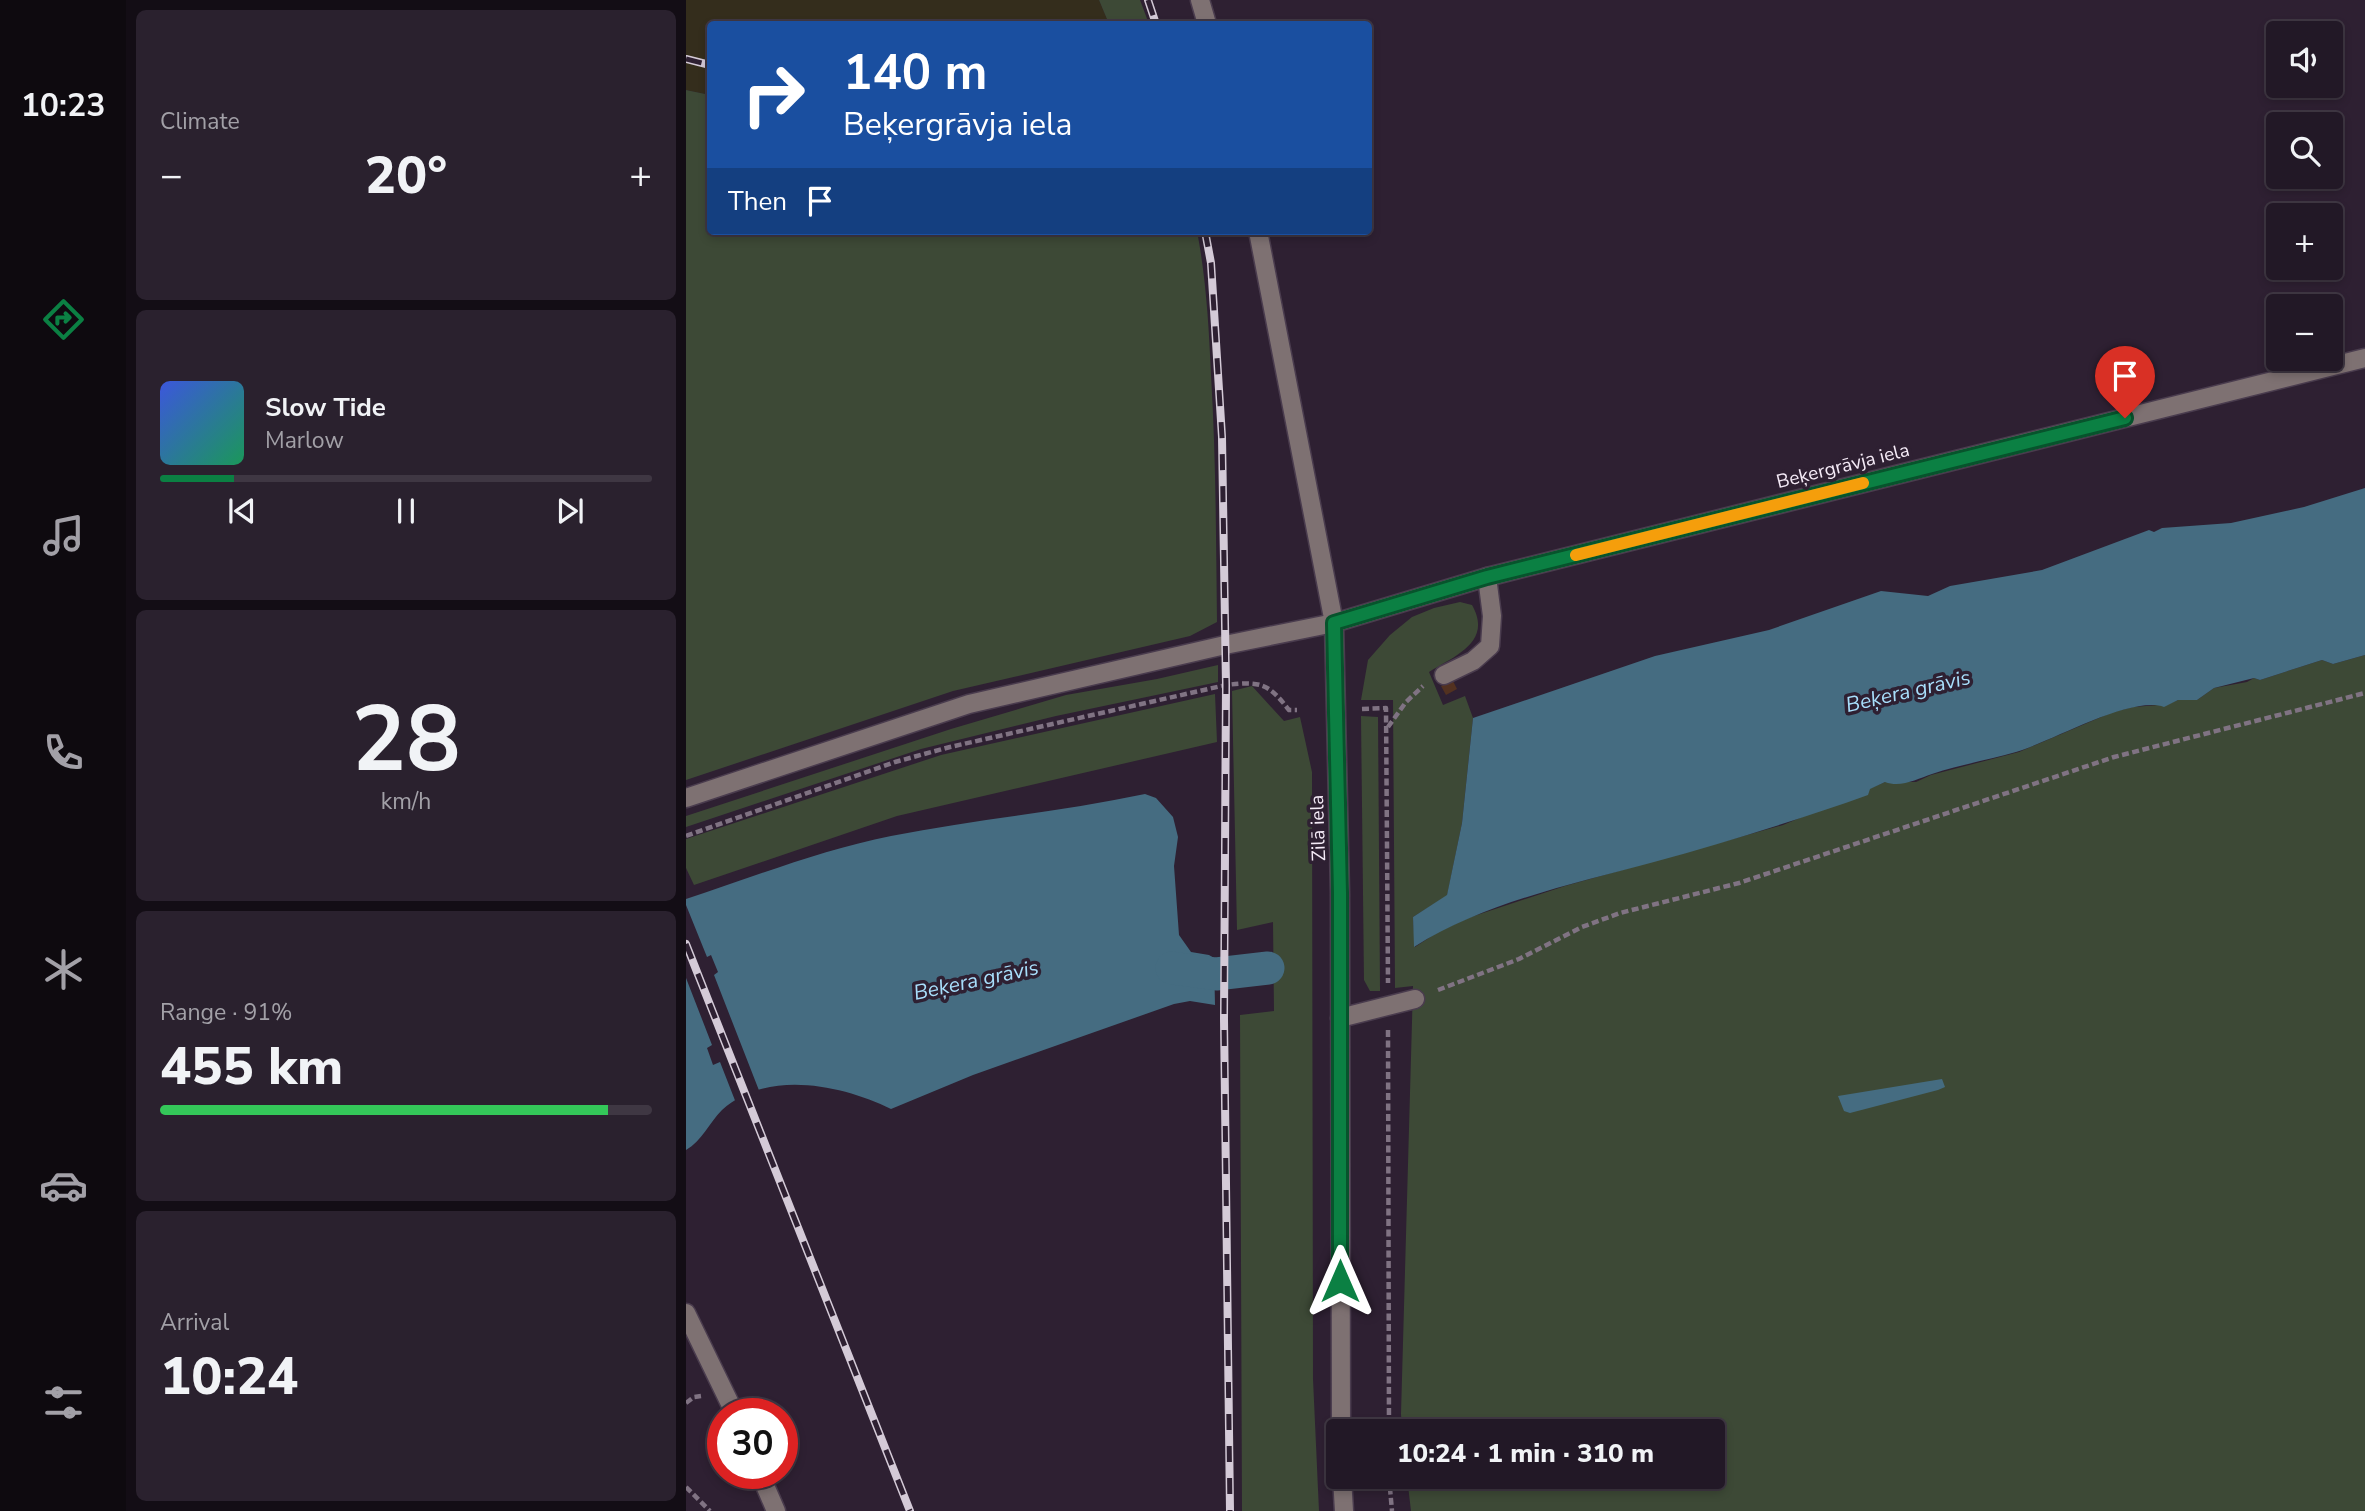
<!DOCTYPE html>
<html lang="en">
<head>
<meta charset="utf-8">
<style>
  body { margin:0; font-family:"Nunito Sans",sans-serif; background:#2a212e; color:#f1f3f6; height:100vh; display:flex; flex-direction:column; font-size:26px; white-space:nowrap }
  * { box-sizing:border-box; margin:0 }
  p { font-size:23px; color:#a2a0a7 }
  .icon { flex:none; width:38px; height:38px; fill:none; stroke:currentColor; stroke-width:2; stroke-linecap:round; stroke-linejoin:round }
  .map { position:relative; flex:1; overflow:hidden }
  .details { display:flex; flex-direction:column; gap:10px; padding:10px; background:#130d15; width:560px }
  .details>* { flex:none }
  .banner { position:absolute; left:21px; top:21px; width:665px; height:214px; border-radius:7px; box-shadow:0 4px 10px #0003,0 0 0 2px #3f3743; background:#1a4fa0; color:#fff; overflow:hidden }
  .controls { position:absolute; left:1580px; top:21px; display:grid; gap:14px }
  .controls a { display:grid; place-items:center; width:77px; height:77px; border-radius:7px; background:#221826; box-shadow:0 4px 10px #0003,0 0 0 2px #3f3743; font-size:35px }
  .speed { position:absolute; left:21px; top:1398px; display:flex; gap:14px; font-size:35px; font-weight:700; text-align:center }
  .speed>* { display:grid; place-content:center; width:91px; height:91px; border-radius:50%; background:#221826; box-shadow:0 4px 10px #0003,0 0 0 2px #3f3743; line-height:1 }
  .speed .limit { border:10px solid #d22; background:#fff; color:#111 }
  .pin { position:absolute; display:grid; place-items:center; width:60px; height:60px; color:#fff; margin:-72px -30px; border-radius:50% 50% 50% 0; rotate:-45deg; box-shadow:0 0 7px #0007 }
  .pin .icon { rotate:45deg }
  .me { position:absolute; width:77px; margin:-38px; rotate:0deg; stroke-linejoin:round; filter:drop-shadow(0 0 5px #0008) }
  .turn { display:flex; align-items:center; gap:24px; height:147px; padding:0 21px; font-size:32px }
  .turn .icon { width:91px; height:91px; stroke-width:2.5 }
  .turn b { display:block; font-size:49px; line-height:60px }
  .then { display:flex; align-items:center; height:66px; padding:0 21px; background:#0003; gap:14px; font-size:26px }
  .big { font-size:52px; font-weight:800; line-height:1.1 }
  .details .card { flex:1; display:flex; flex-direction:column; justify-content:center; gap:10px; min-width:0; padding:0 24px; border-radius:10px; background:#2a212e }
  .details .dial { align-items:center; gap:0 }
  .dial b { font-size:91px; line-height:1 }
  .song { display:flex; align-items:center; gap:21px }
  .cover { width:84px; height:84px; border-radius:10px; background:linear-gradient(135deg,hsl(230 70% 55%),hsl(150 70% 35%)) }
  .played { height:7px; border-radius:4px; background:linear-gradient(90deg,#0b8043 15%,#3f3743 15%) }
  .keys { display:flex; justify-content:space-around; direction:ltr }
  .heat { display:flex; justify-content:space-between; align-items:center; font-size:38px; direction:ltr }
  .charge { height:10px; border-radius:5px; background:linear-gradient(90deg,#34c759 91%,#3f3743 0) }
  .trip { position:absolute; left:640px; top:1419px; width:399px; height:70px; border-radius:7px; background:#221826; box-shadow:0 4px 10px #0003,0 0 0 2px #3f3743; font-weight:800; line-height:70px; text-align:center }
  main { display:flex; flex:1; min-height:0 }
  .tab-bar { display:flex; flex-direction:column; width:126px; justify-content:space-around; align-items:center; background:#0e0a0f; color:#a2a0a7 }
  .tab-bar .icon { width:49px; height:49px }
  .tab-bar .selected { color:#0b8043 }
  .tab-bar b { font-size:32px; color:#f1f3f6 }
  .map>svg:first-child { display:block }
</style>
</head>
<body>
<main>
<nav class="tab-bar">
<b>10:23</b>
<svg class="icon selected" aria-label="directions" viewBox="0 0 24 24"><path d="M12 3l9 9-9 9-9-9zM9 14v-3h6M13 9l2 2-2 2"/></svg>
<svg class="icon" aria-label="music" viewBox="0 0 24 24"><path d="M9 18V5l10-2v13"/><circle cx="6" cy="18" r="3"/><circle cx="16" cy="16" r="3"/></svg>
<svg class="icon" aria-label="phone" viewBox="0 0 24 24"><path d="M5 4h4l2 5-3 2q2 4 5 5l2-3 5 2v4C11 20 4 13 5 4z"/></svg>
<svg class="icon" aria-label="climate" viewBox="0 0 24 24"><path d="M12 3v18M4 7l16 10M4 17L20 7"/></svg>
<svg class="icon" aria-label="car" viewBox="0 0 24 24"><path d="M5 17H2v-5l4-1 3-4h7l3 4 3 1v5h-3M9 17h6M6 11h13"/><circle cx="7" cy="17" r="2"/><circle cx="17" cy="17" r="2"/></svg>
<svg class="icon" aria-label="filters" viewBox="0 0 24 24"><path d="M4 7h16M4 17h16"/><circle cx="9" cy="7" r="2"/><circle cx="15" cy="17" r="2"/></svg>
</nav>
<section class="details">
<div class="card"><p>Climate</p>
<div class="heat"><a>−</a><b class="big">20°</b><a>+</a></div>
</div>
<div class="card">
<div class="song"><i class="cover"></i><div><b>Slow Tide</b><p>Marlow</p></div></div>
<div class="played"></div>
<div class="keys"><svg class="icon" aria-label="previous" viewBox="0 0 24 24"><path d="M18 5L8 12l10 7zM5 5v14"/></svg><svg class="icon" aria-label="pause" viewBox="0 0 24 24"><path d="M8 5v14M16 5v14"/></svg><svg class="icon" aria-label="next" viewBox="0 0 24 24"><path d="M6 5l10 7-10 7zM19 5v14"/></svg></div>
</div>
<div class="card dial"><b>28</b><p>km/h</p></div>
<div class="card"><p>Range · 91%</p><b class="big">455 km</b><div class="charge"></div></div>
<div class="card"><p>Arrival</p><b class="big">10:24</b></div>
</section>
<div class="map">
<svg width="1679" height="1511" viewBox="0 0 1679 1511">
  <rect width="100%" height="100%" fill="#2e2032"/>
  <polygon fill="#342d1c" points="0,0 413,0 423,24 24,24 24,95 0,90"/>
  <g fill="#3d4936">
    <polygon points="413,0 454,0 463,24 423,24"/>
    <path d="M0,90L24,95V231H511C520,278 523,327 525,375C530,458 530,540 531,622L504,636L267,691L0,780Z"/>
    <path d="M774,602L786,605C807,642 769,656 743,672L757,705L779,696L787,718L776,823L761,896L727,917L729,947L752,932L782,918L879,886L1097,825L1199,782H1230L1245,775L1333,752L1427,712L1447,707L1473,705L1478,706L1492,700H1511L1528,688L1561,682L1568,678L1574,680L1636,660L1647,664L1679,655V1511H725L721,1477H1027V1432L716,1431L715,1414L727,986L709,988L707,700H675L682,660L704,635L726,617L748,608Z"/>
    <polygon points="532,665 532,682 370,716 235,749 0,827 0,816 265,729 380,695 471,679"/>
    <polygon points="566,686 598,721 614,717 626,772 627,1379 633,1511 556,1511 554,1015 588,1011 587,922 551,930 546,691"/>
    <polygon points="529,694 531,742 211,816 8,885 0,868 0,839 255,755"/>
    <polygon points="675,716 692,717 694,991 684,991 678,980"/>
  </g>
  <g fill="#456c81">
    <path d="M1679,488V655L1647,664L1636,660L1574,680L1568,678L1528,688L1511,700H1492L1478,707C1445,695 1365,742 1330,752C1302,760 1273,765 1246,774C1231,779 1215,788 1199,782L1184,789L1182,795C1112,820 1041,842 968,862C888,884 799,902 728,947L727,917L761,895L776,823L787,718L969,656L1083,630L1195,591L1242,596L1264,586L1356,570L1463,530L1468,532L1476,528L1545,523L1618,507Z"/>
    <path d="M459,794L470,798L487,817L492,837L488,866L493,935L505,952L523,955L528,958L529,1005L504,1001L488,1004L287,1075L205,1109C156,1085 81,1069 36,1110C23,1123 16,1141 0,1150V899C67,877 135,850 205,836C289,819 375,812 459,794Z"/>
    <polygon points="1256,1079 1259,1087 1252,1090 1164,1113 1158,1111 1152,1096"/>
  </g>
  <polygon fill="#2e2032" points="0,905 21,957 25,955 32,972 28,975 74,1093 50,1103 34,1062 27,1065 21,1048 26,1045 0,978"/>
  <g fill="none" stroke-linecap="round" stroke-linejoin="round">
    <polyline stroke="#456c81" stroke-width="33" points="486,968 530,974 582,968"/>
  </g>
  <polygon fill="#523120" points="767,681 771,689 760,695 755,686"/>
  <g fill="none" stroke-linecap="round" stroke-linejoin="round">
    <defs>
      <g id="minor">
        <polyline points="514,0 521,24"/>
        <polyline points="572,231 648,623 654,893 655,1432"/>
        <polyline points="758,675 787,661 804,646 806,616 801,577"/>
        <polyline points="0,798 283,704 539,645 648,623 801,577 1679,358"/>
        <polyline points="654,1018 729,999"/>
        <polyline points="0,1313 49,1414"/>
        <polyline points="74,1474 90,1511"/>
        <polyline points="656,1477 658,1511"/>
      </g>
    </defs>
    <use href="#minor" stroke="#4a3c4e" stroke-width="21"/>
    <g stroke="#807383" stroke-width="4.5" stroke-dasharray="7 3.5" stroke-linecap="butt">
      <polyline points="676,709 700,708 702,983"/>
      <polyline points="702,727 720,702 737,686"/>
      <path d="M0,836L209,762L264,747L540,685C575,681 582,683 603,710H611"/>
      <polyline points="752,990 833,959 896,927 934,913 1053,883 1428,757 1679,693"/>
      <polyline points="702,1030 703,1432"/>
      <polyline points="0,1403 8,1397 15,1396"/>
      <polyline points="703,1477 706,1511"/>
      <polyline points="0,1487 24,1511"/>
    </g>
    <use href="#minor" stroke="#7e7172" stroke-width="18"/>
    <defs>
      <g id="rail">
        <polyline points="462,0 470,24"/>
        <polyline points="0,59 24,65"/>
        <polyline points="519,231 525,263 536,437 540,685 538,1019 544,1511"/>
        <polyline points="0,944 224,1511"/>
      </g>
    </defs>
    <use href="#rail" stroke="#d4cad7" stroke-width="8"/>
    <use href="#rail" stroke="#2e2032" stroke-width="5" stroke-dasharray="16" stroke-linecap="butt"/>
  </g>
  <g fill="none" stroke-linecap="round" stroke-linejoin="round">
    <defs>
      <polyline id="route" points="654,1281 654,893 648,623 801,577 1439,418"/>
    </defs>
    <use href="#route" stroke="#07532c" stroke-width="18"/>
    <use href="#route" stroke="#0b8043" stroke-width="12"/>
    <polyline stroke="#f59e0b" stroke-width="12" points="890,555 1177,483"/>
  </g>
  <g text-anchor="middle" dominant-baseline="central" stroke-width="7" stroke-linejoin="round" paint-order="stroke">
    <g font-size="19" fill="#f5ebf7" stroke="#2e2032">
      <text transform="translate(1157 466) rotate(-14)">Beķergrāvja iela</text>
      <text transform="translate(632 828) rotate(-92)">Zilā iela</text>
    </g>
    <g font-size="21" font-style="italic" fill="#a8defb" stroke="#2e2032">
      <text transform="translate(1222 691) rotate(-13)">Beķera grāvis</text>
      <text transform="translate(290 980) rotate(-12)">Beķera grāvis</text>
    </g>
  </g>
</svg>
<div class="controls">
<a><svg class="icon" aria-label="sound" viewBox="0 0 24 24"><path d="M4 9h4l5-4v14l-5-4H4zM17 9q2 3 0 6"/></svg></a>
<a><svg class="icon" aria-label="search" viewBox="0 0 24 24"><circle cx="10" cy="10" r="6"/><path d="M15 15l6 6"/></svg></a>
<a>+</a>
<a>−</a>
</div>
<div class="speed"><div class="limit">30</div></div>
<div class="pin" style="left:1439px;top:418px;background:#d93025"><svg class="icon" aria-label="arrive" viewBox="0 0 24 24"><path d="M6 21V4h12l-3 4 3 4H6"/></svg></div>
<svg class="me" style="left:654px;top:1281px" viewBox="-20 -20 40 40"><path d="M0-17L14 15 0 8-14 15z" fill="#0b8043" stroke="#fff" stroke-width="4"/></svg>
<div class="trip">10:24 · 1 min · 310 m</div>
<div class="banner">
<div class="turn"><svg class="icon" aria-label="right" viewBox="0 0 24 24"><path d="M7 20v-9h11M14 6l5 5-5 5"/></svg><div><b>140 m</b>Beķergrāvja iela</div></div>
<div class="then">Then<svg class="icon" aria-label="arrive" viewBox="0 0 24 24"><path d="M6 21V4h12l-3 4 3 4H6"/></svg></div>
</div>
</div>
</main>
</body>
</html>
